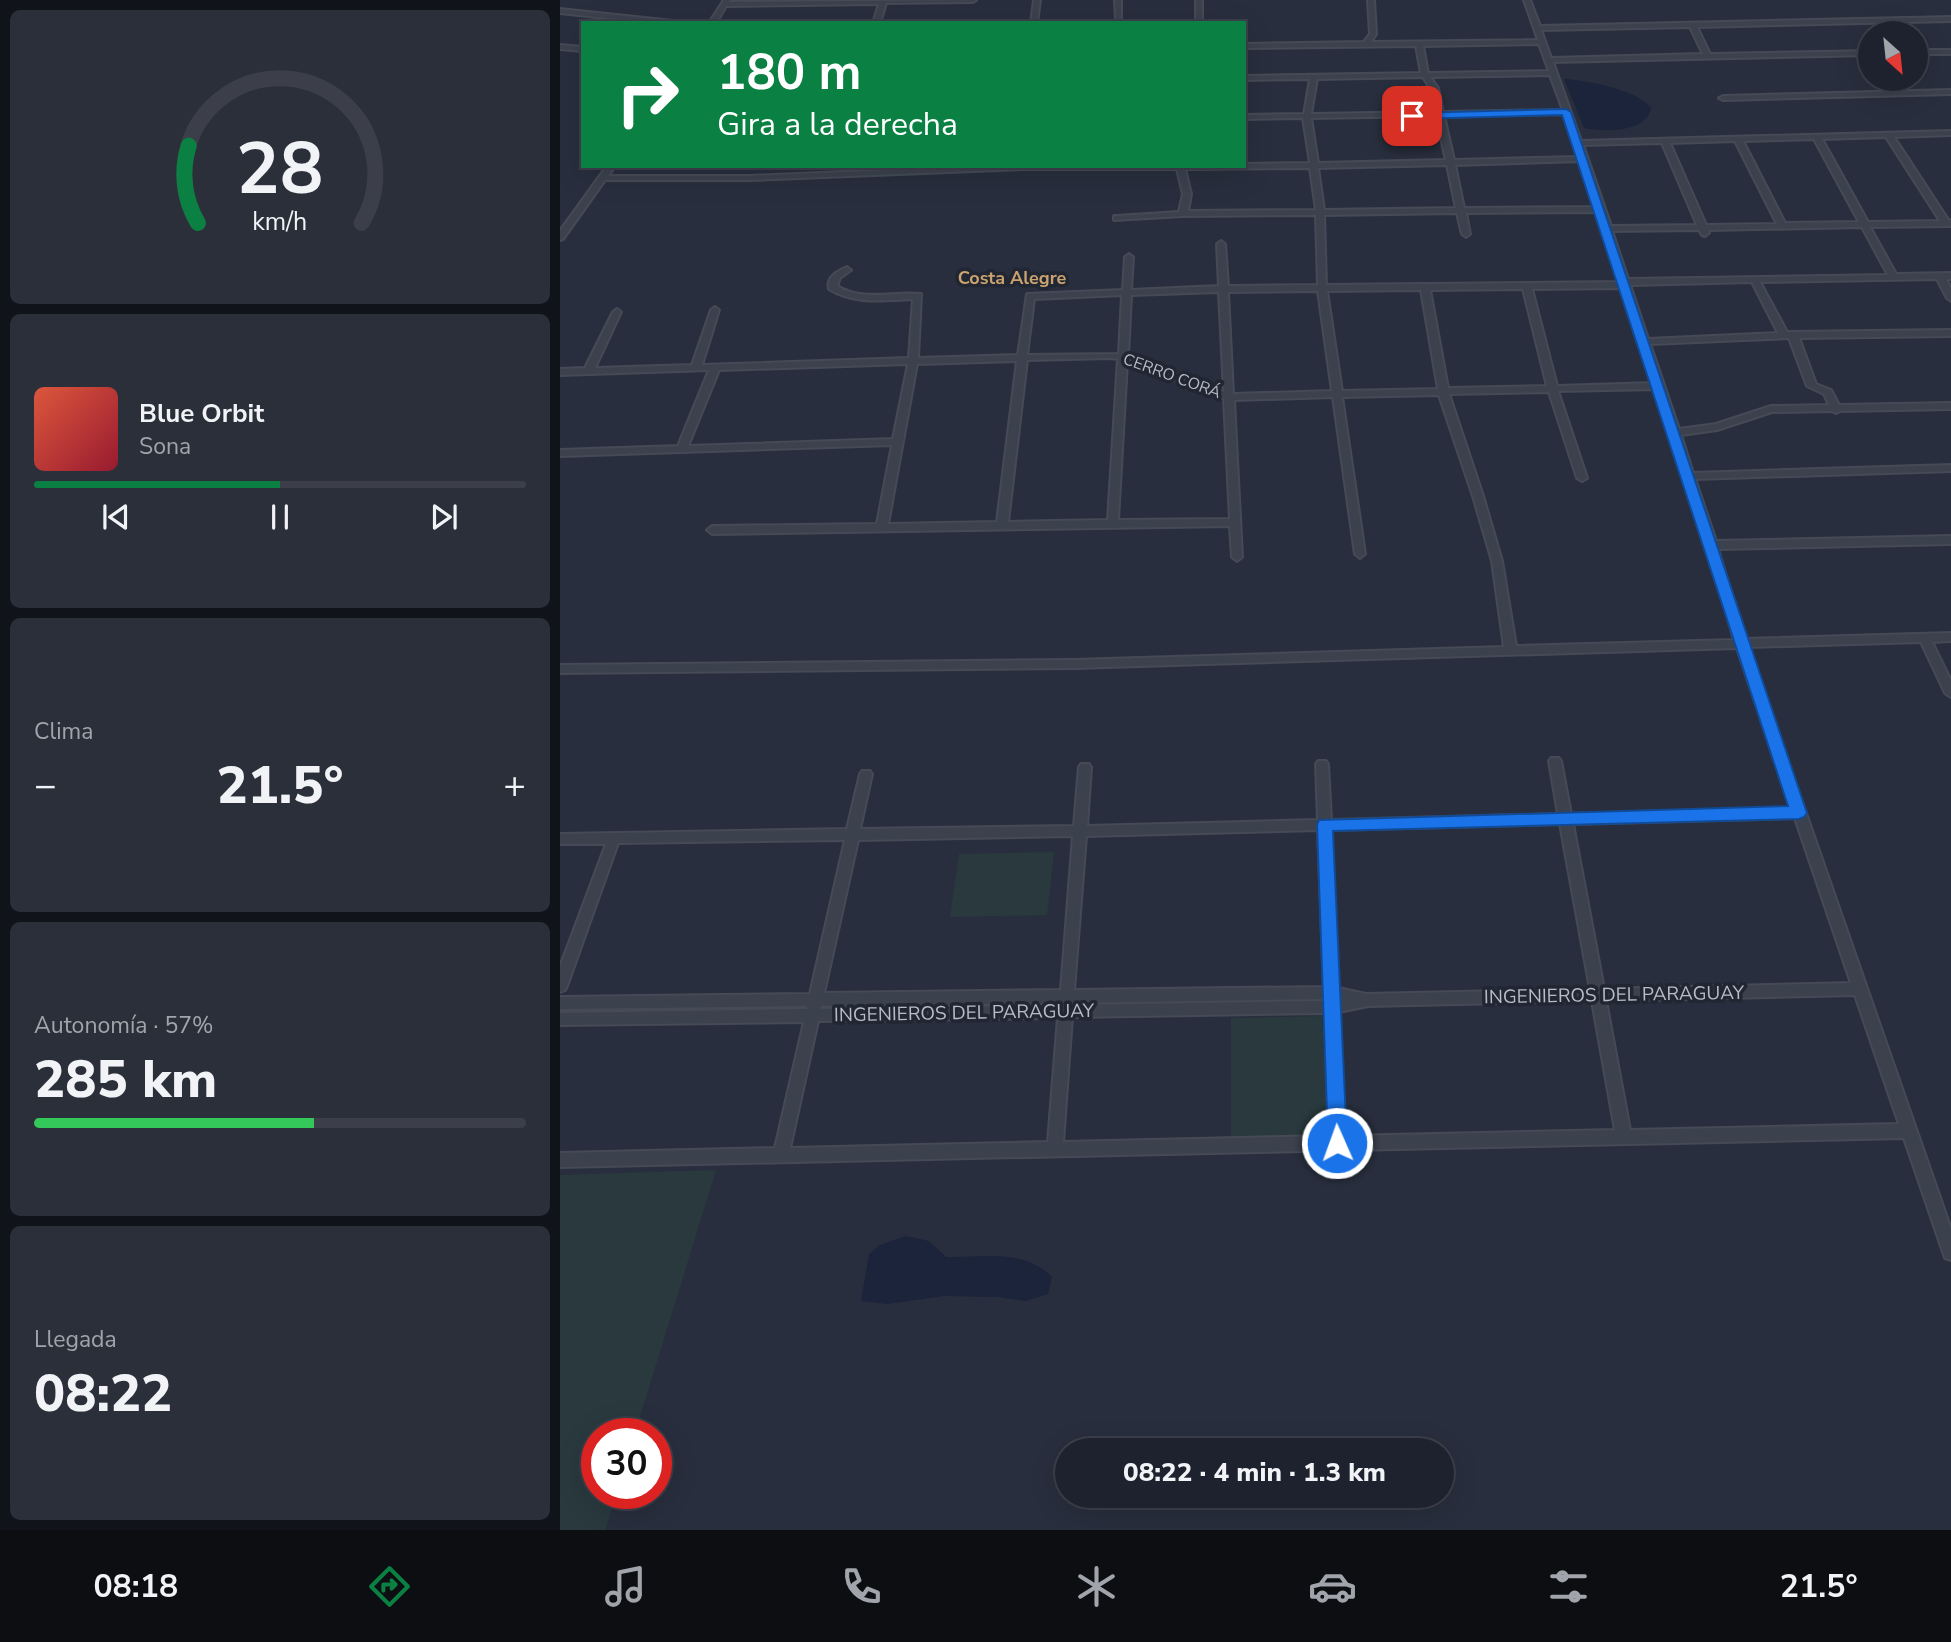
<!DOCTYPE html>
<html lang="es">
<head>
<meta charset="utf-8">
<style>
  body { margin:0; font-family:"Nunito Sans",sans-serif; background:#2b2f3a; color:#f1f3f6; height:100vh; display:flex; flex-direction:column; font-size:26px; white-space:nowrap }
  * { box-sizing:border-box; margin:0 }
  p { font-size:23px; color:#a1a4aa }
  .icon { flex:none; width:38px; height:38px; fill:none; stroke:currentColor; stroke-width:2; stroke-linecap:round; stroke-linejoin:round }
  .map { position:relative; flex:1; overflow:hidden }
  .details { display:flex; flex-direction:column; gap:10px; padding:10px; background:#101319; width:560px }
  .details>* { flex:none }
  .hud { position:absolute; left:21px; top:21px; width:665px; height:147px; border-radius:0px; box-shadow:0 7px 28px #0002,0 0 0 2px #3c3f4a; background:#0b8043; color:#fff; overflow:hidden }
  .needle { width:46px; rotate:153deg }
  .fabs { position:absolute; left:1298px; top:21px; display:grid; gap:14px }
  .fabs a { display:grid; place-items:center; width:70px; height:70px; border-radius:50%; background:#1e222e; box-shadow:0 7px 28px #0002,0 0 0 2px #3c3f4a; font-size:35px }
  .speed { position:absolute; left:21px; top:1418px; display:flex; gap:14px; font-size:35px; font-weight:700; text-align:center }
  .speed>* { display:grid; place-content:center; width:91px; height:91px; border-radius:50%; background:#1e222e; box-shadow:0 7px 28px #0002,0 0 0 2px #3c3f4a; line-height:1 }
  .speed .limit { border:10px solid #d22; background:#fff; color:#111 }
  .pin { position:absolute; display:grid; place-items:center; width:60px; height:60px; color:#fff; margin:-30px; border-radius:14px; box-shadow:0 4px 10px #0006 }
  .me { position:absolute; width:77px; margin:-38px; rotate:358deg; stroke-linejoin:round; filter:drop-shadow(0 0 5px #0008) }
  .turn { display:flex; align-items:center; gap:24px; height:147px; padding:0 21px; font-size:32px }
  .turn .icon { width:91px; height:91px; stroke-width:2.5 }
  .turn b { display:block; font-size:49px; line-height:60px }
  .big { font-size:52px; font-weight:800; line-height:1.1 }
  .details .tile { flex:1; display:flex; flex-direction:column; justify-content:center; gap:10px; min-width:0; padding:0 24px; border-radius:10px; background:#2b2f3a }
  .details .dial { align-items:center; gap:0 }
  .dial svg { height:182px; overflow:visible; fill:none; stroke:#3c3f4a; stroke-width:7; stroke-linecap:round; text-anchor:middle }
  .dial text { fill:#f1f3f6; stroke:none }
  .song { display:flex; align-items:center; gap:21px }
  .cover { width:84px; height:84px; border-radius:10px; background:linear-gradient(135deg,hsl(10 70% 55%),hsl(350 70% 35%)) }
  .played { height:7px; border-radius:4px; background:linear-gradient(90deg,#0b8043 50%,#3c3f4a 50%) }
  .keys { display:flex; justify-content:space-around; direction:ltr }
  .heat { display:flex; justify-content:space-between; align-items:center; font-size:38px; direction:ltr }
  .charge { height:10px; border-radius:5px; background:linear-gradient(90deg,#34c759 57%,#3c3f4a 0) }
  .trip { position:absolute; left:495px; top:1438px; width:399px; height:70px; border-radius:35px; background:#1e222e; box-shadow:0 7px 28px #0002,0 0 0 2px #3c3f4a; font-weight:800; line-height:70px; text-align:center }
  .tab-bar { display:flex; height:112px; justify-content:space-around; align-items:center; background:#0c0e12; color:#a1a4aa }
  .tab-bar .icon { width:49px; height:49px }
  .tab-bar .current { color:#0b8043 }
  .tab-bar b { font-size:32px; color:#f1f3f6 }
  main { display:flex; flex:1; min-height:0 }
  .map>svg:first-child { display:block }
</style>
</head>
<body>
<main>
<section class="details">
<div class="tile dial"><svg viewBox="0 0 100 80">
<path d="M14 69A42 42 0 1 1 86 69"/>
<path d="M14 69A42 42 0 0 1 10 35" stroke="#0b8043"/>
<text x="50" y="56" font-size="32" font-weight="700">28</text>
<text x="50" y="72" font-size="11">km/h</text>
</svg></div>
<div class="tile">
<div class="song"><i class="cover"></i><div><b>Blue Orbit</b><p>Sona</p></div></div>
<div class="played"></div>
<div class="keys"><svg class="icon" aria-label="previous" viewBox="0 0 24 24"><path d="M18 5L8 12l10 7zM5 5v14"/></svg><svg class="icon" aria-label="pause" viewBox="0 0 24 24"><path d="M8 5v14M16 5v14"/></svg><svg class="icon" aria-label="next" viewBox="0 0 24 24"><path d="M6 5l10 7-10 7zM19 5v14"/></svg></div>
</div>
<div class="tile"><p>Clima</p>
<div class="heat"><a>−</a><b class="big">21.5°</b><a>+</a></div>
</div>
<div class="tile"><p>Autonomía · 57%</p><b class="big">285 km</b><div class="charge"></div></div>
<div class="tile"><p>Llegada</p><b class="big">08:22</b></div>
</section>
<div class="map">
<svg width="1391" height="1530" viewBox="0 0 1391 1530">
  <rect width="100%" height="100%" fill="#282e3d"/>
  <g fill="#29393e">
    <polygon points="494,852 487,915 390,917 399,854"/>
    <polygon points="762,1016 768,1135 671,1137 671,1018"/>
    <polygon points="156,1170 75,1433 37,1433 37,1493 57,1493 45,1530 0,1530 0,1175"/>
  </g>
  <g fill="#1b243a">
    <path d="M1004,79C1026,80 1078,90 1091,108C1087,133 1044,132 1024,128Z"/>
    <path d="M346,1236L369,1241L386,1257C423,1258 463,1248 492,1277L488,1294L466,1301L436,1297L384,1296L327,1304L301,1301L309,1254L320,1245Z"/>
  </g>
  <g fill="none" stroke-linecap="round" stroke-linejoin="round">
    <defs>
      <g id="street">
        <polygon points="164,0 170,0 169,2 416,0 413,2 326,3 320,23 313,23 319,4 166,6 156,23 149,23"/>
        <polygon points="474,0 480,0 477,23 471,23"/>
        <polygon points="555,0 561,0 561,21 556,20"/>
        <rect x="636" y="0" width="6" height="23"/>
        <path d="M808,0H814L816,34L811,42L978,40L964,0H970L980,26L1391,17V21L1137,27L1150,54L1311,51V55L993,62L1021,141L1391,131V135L1334,137L1389,221L1391,220V226L1310,227L1336,274L1391,273V279H1386L1391,289V301L1387,298L1377,279L1200,282L1227,332L1391,330V336L1239,338L1256,384L1271,390L1279,405L1391,403V409L1280,411L1276,413L1272,411L1212,412L1157,430L1121,435L1133,473L1391,465V471L1135,479L1156,541L1391,536V544L1158,549L1185,639L1391,633V641L1372,642L1391,681V697L1385,693L1361,642L1188,647L1391,1229V1260L1385,1258L1383,1252L1344,1138L0,1167V1153L215,1148L244,1022L0,1025V1013L247,1009V1006L0,1009V997L250,994L285,840L58,843L7,986L5,990L0,992V967L46,844H0V834L287,829L300,774L302,771H310L312,774L300,829L514,826L519,767L521,764H529L531,767L527,826L758,820L756,764L758,761H766L768,764L771,820L998,814L989,761L991,758H999L1001,761L1011,814L1231,808L1177,648L514,668L0,673V665L514,660L944,647L932,561L913,496L879,395L782,397L805,554L800,558L795,554L773,397L674,400L682,557L677,561L672,557L670,526L152,534L147,530L152,526L317,524L332,445L0,456V450L118,446L149,370L0,375V369L25,368L53,312L57,309L61,312L35,368L132,365L151,310L155,307L159,310L142,365L349,358L353,299C324,300 295,305 269,289C266,278 277,271 287,267L291,270L280,278L277,286C303,302 333,291 361,294L358,358L458,355L467,294L563,290L565,257L569,254L573,257L571,290L659,286L657,244L661,241L665,244L668,286L758,285L756,215L623,216L554,220V216H557L619,212L623,194L617,169H463L189,180H45L3,239L0,240V231L47,166H55L48,176H189L422,166H684V164L750,163L743,118L684,119V115L744,114L750,79L684,80V76L861,73L856,46L684,48V44L804,42L810,34ZM1130,27L1143,54L991,58L981,30ZM979,44L989,71L868,73L863,46ZM990,75L1003,110L883,112L878,88L870,77ZM863,77L870,88L875,112L751,114L757,79ZM1004,114L1019,157L894,160L884,116ZM876,116L886,160L758,163L751,118ZM1326,137L1380,221L1308,222L1262,139ZM1254,139L1299,222L1225,223L1183,141ZM1175,141L1217,224L1146,225L1110,143ZM1102,143L1137,225L1051,226L1023,145ZM1021,161L1036,207L904,208L895,165ZM887,165L896,208L764,210L758,168ZM750,168L756,210L628,211L631,194L625,169ZM1037,212L1060,282L766,285L764,215L897,213L902,234L906,237L910,234L906,213ZM1302,227L1328,275L1068,279L1052,231L1139,230L1142,235L1145,236L1149,233L1148,230ZM1192,282L1218,333L1088,339L1070,285ZM1062,288L1094,383L997,386L972,289ZM963,289L987,386L888,388L870,290ZM861,290L878,389L782,391L767,291ZM758,291L772,391L673,394L668,292ZM659,292L664,392L568,356L571,295ZM562,295L559,354L467,355L474,299ZM1229,338L1247,386L1264,394L1269,405L1211,406L1156,424L1119,429L1090,344ZM550,358L558,359L548,520L448,522L467,360ZM457,361L437,522L328,524L357,364ZM567,362L664,399L670,519L558,520ZM348,364L333,439L128,446L159,370ZM1096,389L1147,545L1174,640L956,646L942,561L923,496L889,394L989,392L1017,478L1022,481L1027,478L998,391ZM1235,818L1291,983L1044,989L1013,824ZM1000,824L1030,989L806,994L778,988L771,830ZM758,830L764,987L514,990L526,836ZM513,836L501,990L264,993L298,840ZM1295,995L1339,1124L1070,1130L1046,1001ZM764,999V1001L513,1005V1003ZM1032,1001L1055,1130L784,1136L779,1012L808,1006ZM500,1003L499,1005L261,1009V1006ZM765,1013L769,1136L503,1142L512,1017ZM498,1018L488,1142L230,1148L258,1021Z"/>
        <polygon points="0,9 113,21 116,23 91,23 0,13"/>
        <polygon points="0,45 23,47 23,51 0,49"/>
        <rect x="1356" y="50" width="35" height="4"/>
        <polygon points="1391,90 1391,94 1163,100 1159,98 1163,96"/>
      </g>
    </defs>
    <use href="#street" stroke="#454a56" stroke-width="4"/>
    <use href="#street" fill="#3b414d" fill-rule="evenodd"/>
  </g>
  <polygon fill="#1a73e8" stroke="#114b97" stroke-width="2" points="1006,109 1011,112 1247,813 1244,817 1239,819 773,831 787,1143 784,1150 777,1153 770,1150 768,1143 757,825 759,820 1228,806 1002,115 852,119 848,116 852,113"/>
  <g text-anchor="middle" dominant-baseline="central" stroke-width="7" stroke-linejoin="round" paint-order="stroke">
    <g font-size="16" fill="#b8bcc8" stroke="#202632">
      <text transform="translate(612 376) rotate(20)">CERRO CORÁ</text>
    </g>
    <g font-size="18" font-weight="bold" fill="#caa270" stroke="#202632">
      <text x="452" y="278">Costa Alegre</text>
    </g>
    <g font-size="19" fill="#b8bcc8" stroke="#202632">
      <text transform="translate(1054 995) rotate(-1)">INGENIEROS DEL PARAGUAY</text>
      <text transform="translate(404 1013) rotate(-1)">INGENIEROS DEL PARAGUAY</text>
    </g>
  </g>
</svg>
<div class="fabs">
<a><svg class="needle" viewBox="-14 -14 28 28"><path d="M0-13l5 13h-10z" fill="#e53935"/><path d="M0 13l5-13h-10z" fill="#a1a4aa"/></svg></a>
</div>
<div class="speed"><div class="limit">30</div></div>
<div class="pin" style="left:852px;top:116px;background:#d93025"><svg class="icon" aria-label="arrive" viewBox="0 0 24 24"><path d="M6 21V4h12l-3 4 3 4H6"/></svg></div>
<svg class="me" style="left:777px;top:1143px" viewBox="-20 -20 40 40"><circle r="17" fill="#1a73e8" stroke="#fff" stroke-width="3"/><path d="M0-11L8 9 0 5-8 9z" fill="#fff"/></svg>
<div class="trip">08:22 · 4 min · 1.3 km</div>
<div class="hud">
<div class="turn"><svg class="icon" aria-label="right" viewBox="0 0 24 24"><path d="M7 20v-9h11M14 6l5 5-5 5"/></svg><div><b>180 m</b>Gira a la derecha</div></div>
</div>
</div>
</main>
<nav class="tab-bar">
<b>08:18</b>
<svg class="icon current" aria-label="directions" viewBox="0 0 24 24"><path d="M12 3l9 9-9 9-9-9zM9 14v-3h6M13 9l2 2-2 2"/></svg>
<svg class="icon" aria-label="music" viewBox="0 0 24 24"><path d="M9 18V5l10-2v13"/><circle cx="6" cy="18" r="3"/><circle cx="16" cy="16" r="3"/></svg>
<svg class="icon" aria-label="phone" viewBox="0 0 24 24"><path d="M5 4h4l2 5-3 2q2 4 5 5l2-3 5 2v4C11 20 4 13 5 4z"/></svg>
<svg class="icon" aria-label="climate" viewBox="0 0 24 24"><path d="M12 3v18M4 7l16 10M4 17L20 7"/></svg>
<svg class="icon" aria-label="car" viewBox="0 0 24 24"><path d="M5 17H2v-5l4-1 3-4h7l3 4 3 1v5h-3M9 17h6M6 11h13"/><circle cx="7" cy="17" r="2"/><circle cx="17" cy="17" r="2"/></svg>
<svg class="icon" aria-label="filters" viewBox="0 0 24 24"><path d="M4 7h16M4 17h16"/><circle cx="9" cy="7" r="2"/><circle cx="15" cy="17" r="2"/></svg>
<b>21.5°</b>
</nav>
</body>
</html>
